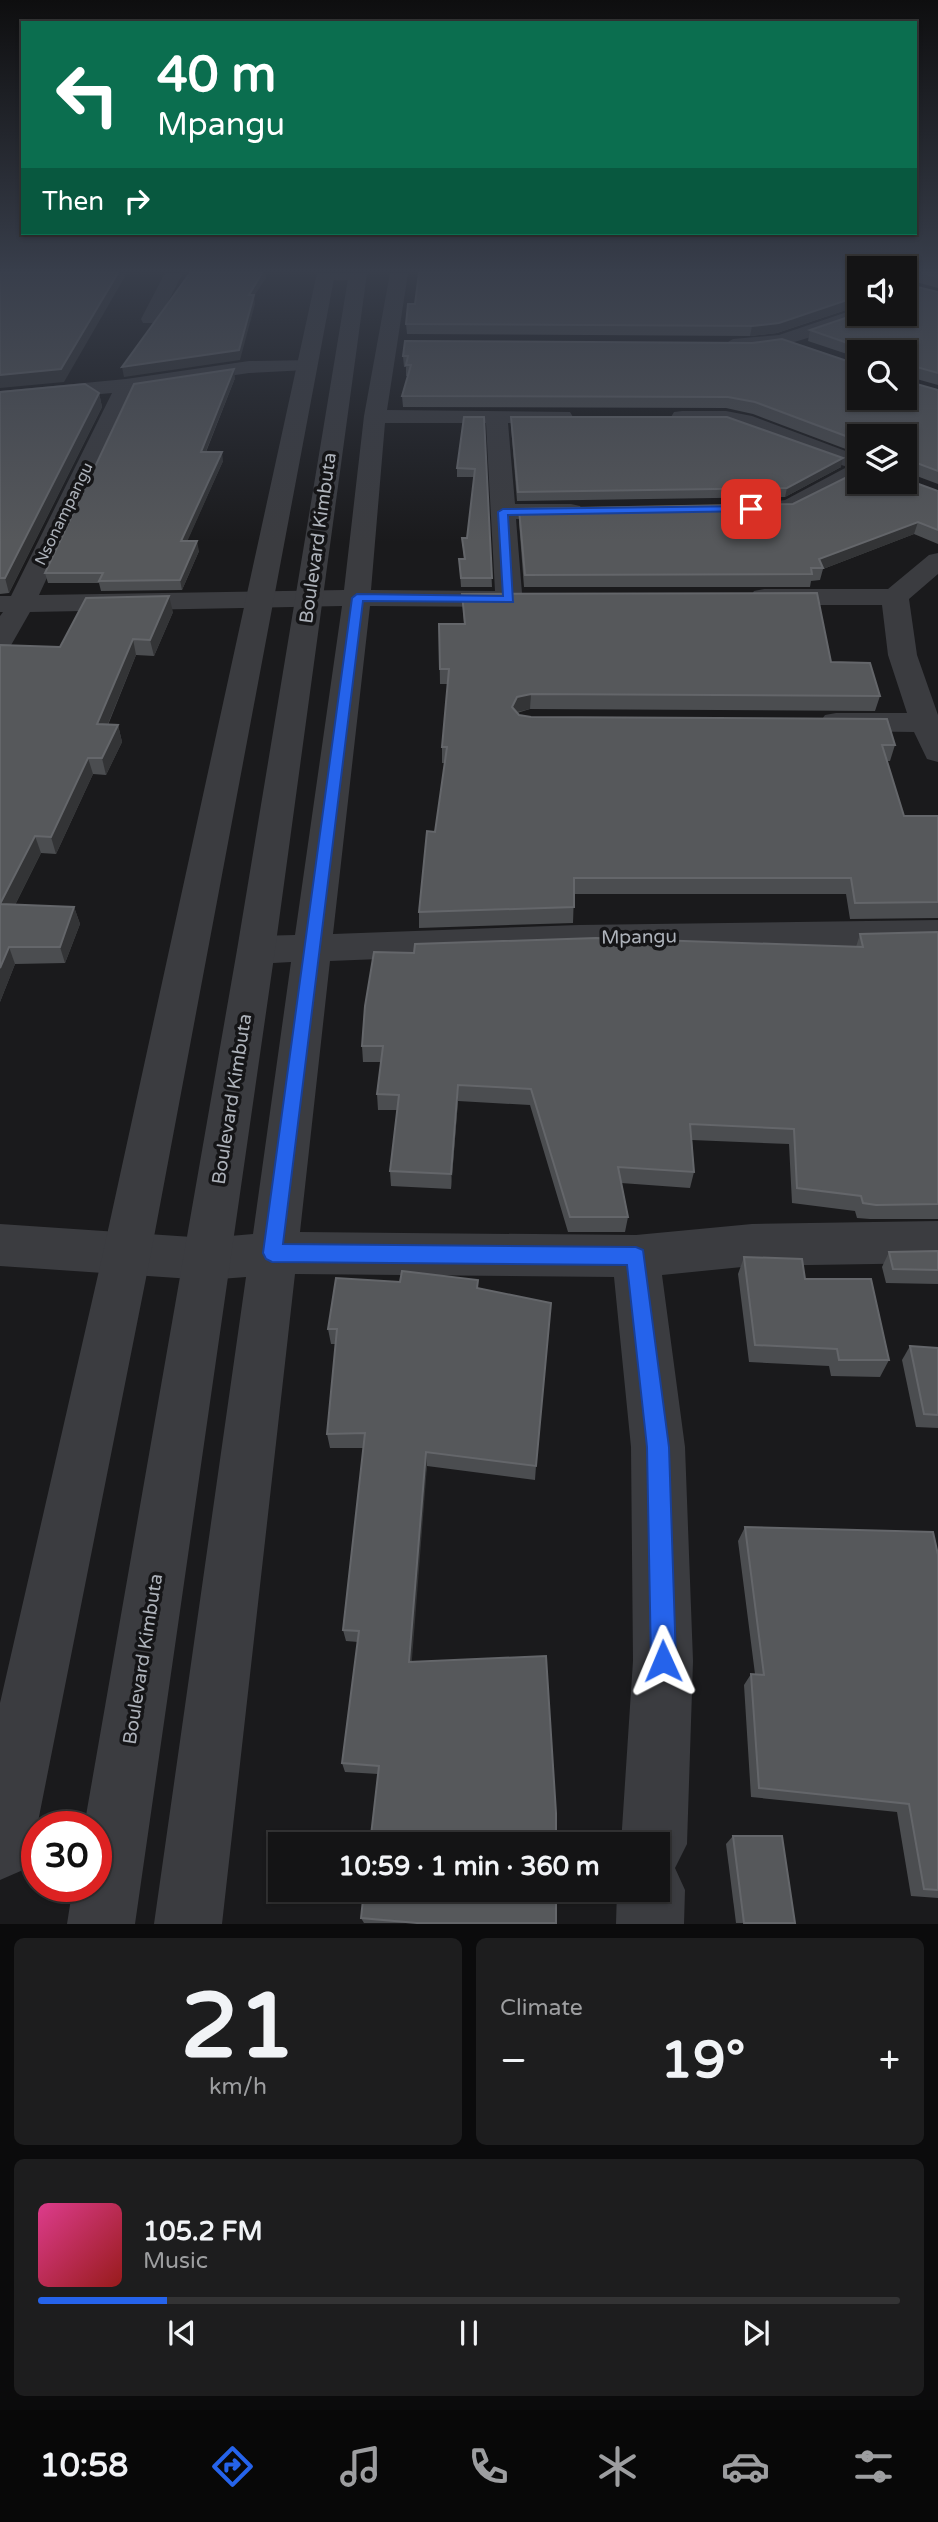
<!DOCTYPE html>
<html lang="en">
<head>
<meta charset="utf-8">
<style>
  body { margin:0; font-family:"Varela Round",sans-serif; background:#1d1d1e; color:#f1f3f6; height:100vh; display:flex; flex-direction:column; font-size:26px; white-space:nowrap }
  * { box-sizing:border-box; margin:0 }
  p { font-size:23px; color:#9d9ea0 }
  .icon { flex:none; width:38px; height:38px; fill:none; stroke:currentColor; stroke-width:2; stroke-linecap:round; stroke-linejoin:round }
  .map { position:relative; height:1924px; overflow:hidden }
  .details { display:flex; flex-direction:column; gap:14px; padding:14px; background:#0b0b0c; flex:1 }
  .details>* { flex:none }
  .guide { position:absolute; left:21px; top:21px; width:896px; height:214px; border-radius:0px; box-shadow:0 2px 5px #0004,0 0 0 2px #333334; background:#0b6e4f; color:#fff; overflow:hidden }
  .buttons { position:absolute; left:847px; top:256px; display:grid; gap:14px }
  .buttons a { display:grid; place-items:center; width:70px; height:70px; border-radius:0px; background:#141415; box-shadow:0 2px 5px #0004,0 0 0 2px #333334; font-size:35px }
  .speed { position:absolute; left:21px; top:1811px; display:flex; gap:14px; font-size:35px; font-weight:700; text-align:center }
  .speed>* { display:grid; place-content:center; width:91px; height:91px; border-radius:50%; background:#141415; box-shadow:0 2px 5px #0004,0 0 0 2px #333334; line-height:1 }
  .speed .limit { border:10px solid #d22; background:#fff; color:#111 }
  .pin { position:absolute; display:grid; place-items:center; width:60px; height:60px; color:#fff; margin:-30px; border-radius:14px; box-shadow:0 4px 10px #0006 }
  .me { position:absolute; width:77px; margin:-38px; rotate:359deg; stroke-linejoin:round; filter:drop-shadow(0 0 5px #0008) }
  .turn { display:flex; align-items:center; gap:24px; height:147px; padding:0 21px; font-size:32px }
  .turn .icon { width:91px; height:91px; stroke-width:2.5 }
  .turn b { display:block; font-size:49px; line-height:60px }
  .then { display:flex; align-items:center; height:66px; padding:0 21px; background:#0003; gap:14px; font-size:26px }
  .big { font-size:52px; font-weight:800; line-height:1.1 }
  .details .widget { flex:1; display:flex; flex-direction:column; justify-content:center; gap:10px; min-width:0; padding:0 24px; border-radius:10px; background:#1d1d1e }
  .details .dial { align-items:center; gap:0 }
  .dial b { font-size:91px; line-height:1 }
  .song { display:flex; align-items:center; gap:21px }
  .cover { width:84px; height:84px; border-radius:10px; background:linear-gradient(135deg,hsl(330 70% 55%),hsl(0 70% 35%)) }
  .played { height:7px; border-radius:4px; background:linear-gradient(90deg,#2563eb 15%,#333334 15%) }
  .keys { display:flex; justify-content:space-around; direction:ltr }
  .heat { display:flex; justify-content:space-between; align-items:center; font-size:38px; direction:ltr }
  .details .tiles { flex:1; display:grid; gap:14px; grid-template-columns:1fr 1fr }
  .widget:last-child { grid-column:span 2 }
  .trip { position:absolute; left:268px; top:1832px; width:402px; height:70px; border-radius:0px; background:#141415; box-shadow:0 2px 5px #0004,0 0 0 2px #333334; font-weight:800; line-height:70px; text-align:center }
  .tab-bar { display:flex; height:112px; justify-content:space-around; align-items:center; background:#080808; color:#9d9ea0 }
  .tab-bar .icon { width:49px; height:49px }
  .tab-bar .selected { color:#2563eb }
  .tab-bar b { font-size:32px; color:#f1f3f6 }
  .map>svg:first-child { display:block }
</style>
</head>
<body>
<div class="map">
<svg width="938" height="1924" viewBox="0 0 938 1924">
  <rect width="100%" height="100%" fill="#1a1a1c"/>
  <g fill="none" stroke-linecap="round" stroke-linejoin="round">
    <g fill="#3b3c40" fill-rule="evenodd">
      <polygon points="165,273 183,273 157,323 143,323 141,319"/>
      <path d="M368,273C359,282 326,283 317,274Z"/>
      <path d="M390,273H408L387,410L570,412L573,417L570,422L562,423H508L515,504H571L580,506L583,511L580,516L571,518L516,519L522,593L529,599L525,605L515,607L370,606L333,934L579,925L938,920V946L579,951L330,961L300,1232L636,1235L752,1224L938,1221V1263L752,1266L662,1275L685,1447L693,1661L687,1844L675,1868L685,1890L684,1924H616L617,1890H658V1844H621L633,1661L631,1447L614,1277L295,1274L222,1924H154L246,1277L207,1280L0,1266V1224L207,1238L253,1234L291,962L256,964L243,960L237,950L243,940L256,936L295,935L342,606L30,612L10,647L0,650V616L3,612H0V596H11L112,393L0,403V391L126,379L249,361L314,360L317,364L314,368L307,370L249,373L134,390L39,595L344,590L364,416ZM385,423H486L495,591L371,590Z"/>
      <path d="M859,308V313H871L869,317C845,325 740,367 723,345L733,339L779,335Z"/>
      <path d="M682,411H726L752,416L859,456V479C829,496 795,523 759,514L756,509L759,504L785,500L847,467L738,426L674,422L671,417L674,412Z"/>
      <polygon points="938,553 938,574 909,599 917,655 938,715 938,762 927,759 914,732 836,731 825,729 820,722 825,715 836,713 907,713 888,655 882,605 764,605 754,603 750,597 754,591 764,589 888,589 929,555"/>
    </g>
    <g fill="#3b3c40" fill-rule="evenodd">
      <polygon points="317,273 335,273 151,1253 33,1847 23,1870 0,1880 0,1703 103,1253"/>
      <polygon points="349,273 367,273 275,950 135,1924 67,1924 73,1886 96,1886 96,1827 84,1827 237,950"/>
    </g>
  </g>
  <g fill="#4b4d50">
    <polygon points="859,273 859,307 858,306 777,333 750,336 407,334 406,324 415,304"/>
    <polygon points="905,273 938,273 938,288 905,279 905,284 938,292 938,385 906,376 906,381 938,390 938,484 906,472 905,474 905,436 859,436 859,454 753,414 726,408 403,407 402,396 408,376 406,376 406,367 404,367 403,356 859,397 905,352 859,352 859,358 808,341 810,330 905,313"/>
    <polygon points="235,378 206,452 223,461 187,541 199,551 182,590 101,591 99,583 48,583 45,573"/>
    <polygon points="0,392 99,393 102,407 9,593 0,594"/>
    <polygon points="484,417 492,587 461,587 459,559 464,559 462,538 467,538 474,477 457,477 457,468"/>
    <polygon points="511,417 841,467 785,497 517,501 511,426"/>
    <polygon points="938,491 938,544 914,534 823,569 820,580 811,581 810,587 524,587 519,522 519,509 793,504"/>
    <polygon points="462,594 831,662 880,696 875,711 530,709 517,713 519,715 531,717 895,745 890,761 887,761 904,816 938,816 938,918 850,919 846,894 574,894 573,923 419,928 419,912 435,832 445,763 442,763 442,747 448,684 440,684 439,624 464,624"/>
    <polygon points="173,612 154,656 136,655 108,725 118,725 122,742 106,775 93,774 56,854 41,853 15,905 74,907 80,924 65,963 15,964 0,1002 0,645 60,647"/>
    <polygon points="938,932 938,1219 870,1219 857,1218 855,1211 792,1203 789,1144 692,1140 694,1172 690,1188 621,1183 628,1217 625,1232 568,1232 530,1105 458,1101 451,1189 391,1186 390,1171 397,1110 378,1110 377,1094 381,1062 363,1062 362,1046 414,953 856,947 860,934"/>
    <polygon points="938,1251 938,1284 886,1283 882,1267 889,1252"/>
    <polygon points="744,1257 805,1279 889,1360 880,1377 831,1376 829,1366 749,1362 738,1274"/>
    <polygon points="478,1280 478,1289 536,1466 535,1480 427,1466 378,1774 345,1772 342,1763 358,1642 346,1641 343,1630 364,1448 330,1448 327,1434 336,1344 331,1344 328,1329"/>
    <polygon points="910,1346 938,1348 938,1428 916,1427 902,1360"/>
    <polygon points="745,1527 938,1555 938,1898 911,1896 897,1812 751,1797 744,1685 751,1674 755,1674 738,1541"/>
    <polygon points="733,1836 795,1923 736,1923 726,1844"/>
    <polygon points="361,1918 556,1923 364,1923"/>
  </g>
  <g fill="#333436">
    <polygon points="118,273 127,273 64,382 0,388 0,375"/>
    <polygon points="262,273 265,273 266,278 254,296 255,304 240,360 124,377 122,367 249,295"/>
    <polygon points="859,296 858,306 777,333 750,336 752,326"/>
    <polygon points="234,369 235,378 202,461 201,452"/>
    <polygon points="99,393 102,407 9,593 5,578"/>
    <polygon points="222,452 223,461 183,551 181,541"/>
    <polygon points="843,458 841,467 785,497 787,488"/>
    <polygon points="918,522 914,534 823,569 819,559"/>
    <polygon points="197,541 199,551 182,590 180,580"/>
    <polygon points="169,596 173,612 154,656 150,640"/>
    <polygon points="133,639 136,655 101,741 97,724"/>
    <polygon points="531,694 530,709 517,712 512,707 517,697"/>
    <polygon points="118,725 122,742 106,775 102,758"/>
    <polygon points="88,758 93,774 56,854 51,837"/>
    <polygon points="35,836 41,853 7,921 0,904"/>
    <polygon points="74,907 80,924 65,963 60,947"/>
    <polygon points="9,947 15,964 0,1002 0,968"/>
    <polygon points="458,1085 458,1101 451,1189 451,1174"/>
    <polygon points="426,1452 427,1466 411,1672 409,1662"/>
  </g>
  <g fill="#56585b" stroke="#64666a" stroke-width="2">
    <polygon points="0,273 118,273 61,369 0,375"/>
    <polygon points="190,273 262,273 249,295 254,295 239,350 122,367"/>
    <polygon points="419,273 859,273 859,296 779,323 752,326 406,324 408,304 415,304"/>
    <polygon points="905,273 905,284 938,292 938,373 906,364 906,381 938,390 938,471 909,460 905,467 905,436 859,436 859,441 755,402 728,397 402,396 411,365 406,365 408,356 403,356 405,341 752,343 782,339 859,365 859,397 905,397 905,352 863,352 862,348 810,330 860,313 905,313"/>
    <polygon points="921,273 938,273 938,277"/>
    <polygon points="234,369 201,452 222,452 181,541 197,541 180,580 99,581 103,573 45,573 134,384"/>
    <polygon points="85,384 99,393 5,578 0,578 0,392"/>
    <polygon points="464,417 484,417 492,578 461,578 459,559 465,559 462,538 467,538 475,469 457,468"/>
    <polygon points="511,417 727,417 843,458 787,488 518,492"/>
    <polygon points="859,471 859,481 905,481 905,479 938,491 938,530 918,522 819,559 823,568 811,568 812,574 525,575 519,509 793,504"/>
    <polygon points="817,593 831,662 870,663 880,696 531,694 517,697 512,707 519,715 531,717 887,719 895,745 882,745 904,816 938,816 938,902 855,903 851,878 574,878 574,907 419,912 427,831 435,832 447,747 442,747 449,669 440,669 439,624 465,624 462,594"/>
    <polygon points="169,596 150,640 133,639 97,724 118,725 102,758 88,758 51,837 35,836 0,904 74,907 60,947 9,947 0,968 0,645 60,647 86,598"/>
    <polygon points="938,932 938,1204 876,1205 863,1203 861,1196 797,1188 794,1129 690,1124 694,1172 618,1167 628,1217 570,1217 531,1089 458,1085 451,1174 390,1171 399,1095 377,1094 383,1046 362,1046 365,1006 374,952 414,953 415,944 596,938 863,947 860,934"/>
    <polygon points="938,1251 938,1270 893,1269 889,1252"/>
    <polygon points="744,1257 802,1259 805,1279 871,1279 889,1360 839,1360 837,1349 755,1345"/>
    <polygon points="402,1271 478,1280 477,1288 551,1303 536,1466 426,1452 409,1662 546,1656 556,1813 556,1844 370,1844 379,1766 342,1763 359,1631 343,1630 365,1433 327,1434 337,1329 328,1329 336,1278 400,1282"/>
    <polygon points="910,1346 938,1348 938,1415 924,1414"/>
    <polygon points="745,1527 933,1532 938,1555 938,1890 924,1889 909,1804 759,1788 751,1674 764,1675"/>
    <polygon points="733,1836 782,1836 795,1923 744,1923"/>
    <polygon points="364,1890 556,1890 556,1923 417,1923 361,1918"/>
  </g>
  <linearGradient id="sky" x2="0" y2="1"><stop stop-color="#0e0e0f"/><stop offset="0.5" stop-color="#383e4b"/><stop offset="1" stop-color="#383e4b" stop-opacity="0"/></linearGradient>
  <rect width="938" height="542" fill="url(#sky)"/>
  <polygon fill="#2563eb" stroke="#184099" stroke-width="2" points="751,506 756,509 754,511 508,515 513,602 363,601 283,1244 636,1247 643,1250 669,1447 676,1661 672,1670 663,1673 655,1670 651,1661 647,1447 627,1265 272,1262 266,1259 263,1253 352,598 357,594 503,596 498,512 503,509"/>
  <g text-anchor="middle" dominant-baseline="central" stroke-width="7" stroke-linejoin="round" paint-order="stroke">
    <g font-size="16" fill="#adb2ba" stroke="#151517">
      <text transform="translate(64 514) rotate(-64)">Nsonampangu</text>
    </g>
    <g font-size="19" fill="#adb2ba" stroke="#151517">
      <text transform="translate(318 538) rotate(-82)">Boulevard Kimbuta</text>
      <text transform="translate(639 937) rotate(-1)">Mpangu</text>
      <text transform="translate(232 1099) rotate(-81)">Boulevard Kimbuta</text>
      <text transform="translate(143 1659) rotate(-81)">Boulevard Kimbuta</text>
    </g>
  </g>
</svg>
<div class="buttons">
<a><svg class="icon" aria-label="sound" viewBox="0 0 24 24"><path d="M4 9h4l5-4v14l-5-4H4zM17 9q2 3 0 6"/></svg></a>
<a><svg class="icon" aria-label="search" viewBox="0 0 24 24"><circle cx="10" cy="10" r="6"/><path d="M15 15l6 6"/></svg></a>
<a><svg class="icon" aria-label="layers" viewBox="0 0 24 24"><path d="M12 4l9 5-9 5-9-5zM3 14l9 5 9-5"/></svg></a>
</div>
<div class="speed"><div class="limit">30</div></div>
<div class="pin" style="left:751px;top:509px;background:#d93025"><svg class="icon" aria-label="arrive" viewBox="0 0 24 24"><path d="M6 21V4h12l-3 4 3 4H6"/></svg></div>
<svg class="me" style="left:663px;top:1661px" viewBox="-20 -20 40 40"><path d="M0-17L14 15 0 8-14 15z" fill="#2563eb" stroke="#fff" stroke-width="4"/></svg>
<div class="trip">10:59 · 1 min · 360 m</div>
<div class="guide">
<div class="turn"><svg class="icon" aria-label="left" viewBox="0 0 24 24"><path d="M17 20v-9H6M10 6l-5 5 5 5"/></svg><div><b>40 m</b>Mpangu</div></div>
<div class="then">Then<svg class="icon" aria-label="right" viewBox="0 0 24 24"><path d="M7 20v-9h11M14 6l5 5-5 5"/></svg></div>
</div>
</div>
<section class="details">
<div class="tiles">
<div class="widget dial"><b>21</b><p>km/h</p></div>
<div class="widget"><p>Climate</p>
<div class="heat"><a>−</a><b class="big">19°</b><a>+</a></div>
</div>
<div class="widget">
<div class="song"><i class="cover"></i><div><b>105.2 FM</b><p>Music</p></div></div>
<div class="played"></div>
<div class="keys"><svg class="icon" aria-label="previous" viewBox="0 0 24 24"><path d="M18 5L8 12l10 7zM5 5v14"/></svg><svg class="icon" aria-label="pause" viewBox="0 0 24 24"><path d="M8 5v14M16 5v14"/></svg><svg class="icon" aria-label="next" viewBox="0 0 24 24"><path d="M6 5l10 7-10 7zM19 5v14"/></svg></div>
</div>
</div>
</section>
<nav class="tab-bar">
<b>10:58</b>
<svg class="icon selected" aria-label="directions" viewBox="0 0 24 24"><path d="M12 3l9 9-9 9-9-9zM9 14v-3h6M13 9l2 2-2 2"/></svg>
<svg class="icon" aria-label="music" viewBox="0 0 24 24"><path d="M9 18V5l10-2v13"/><circle cx="6" cy="18" r="3"/><circle cx="16" cy="16" r="3"/></svg>
<svg class="icon" aria-label="phone" viewBox="0 0 24 24"><path d="M5 4h4l2 5-3 2q2 4 5 5l2-3 5 2v4C11 20 4 13 5 4z"/></svg>
<svg class="icon" aria-label="climate" viewBox="0 0 24 24"><path d="M12 3v18M4 7l16 10M4 17L20 7"/></svg>
<svg class="icon" aria-label="car" viewBox="0 0 24 24"><path d="M5 17H2v-5l4-1 3-4h7l3 4 3 1v5h-3M9 17h6M6 11h13"/><circle cx="7" cy="17" r="2"/><circle cx="17" cy="17" r="2"/></svg>
<svg class="icon" aria-label="filters" viewBox="0 0 24 24"><path d="M4 7h16M4 17h16"/><circle cx="9" cy="7" r="2"/><circle cx="15" cy="17" r="2"/></svg>
</nav>
</body>
</html>
